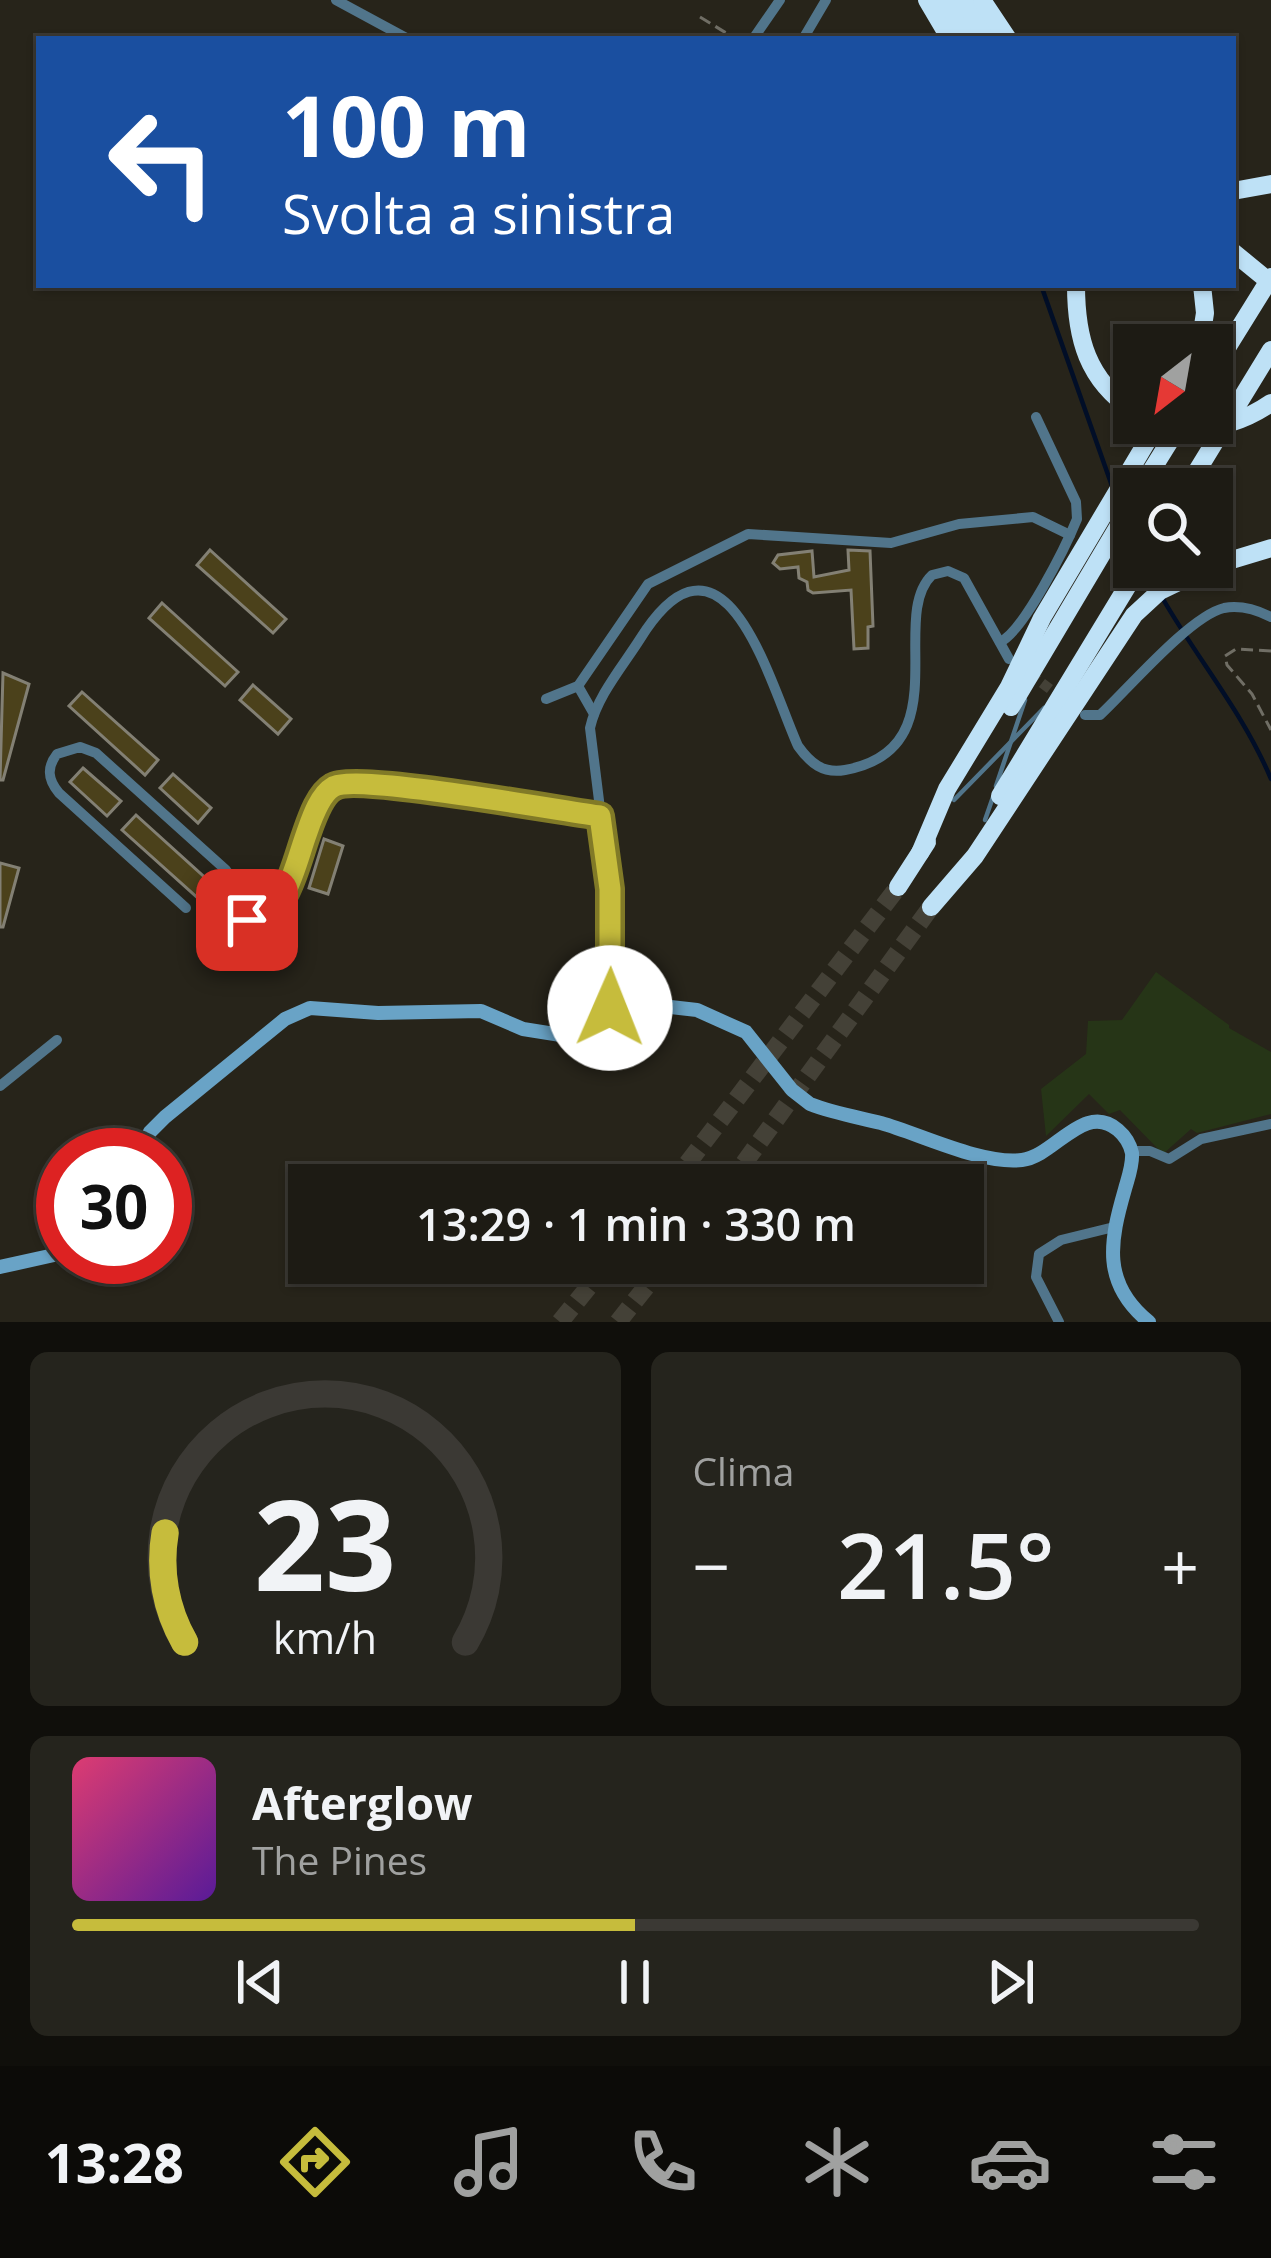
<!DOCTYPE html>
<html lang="it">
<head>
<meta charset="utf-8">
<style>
  body { margin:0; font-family:"Open Sans",sans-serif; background:#25241d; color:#f1f3f6; height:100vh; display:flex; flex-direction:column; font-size:45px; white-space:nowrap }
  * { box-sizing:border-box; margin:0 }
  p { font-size:39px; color:#a0a1a0 }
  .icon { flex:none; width:66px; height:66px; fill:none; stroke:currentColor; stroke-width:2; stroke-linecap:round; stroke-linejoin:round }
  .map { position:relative; height:1322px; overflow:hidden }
  .panel { display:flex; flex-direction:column; gap:30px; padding:30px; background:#100f0b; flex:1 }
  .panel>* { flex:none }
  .top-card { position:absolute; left:36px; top:36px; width:1200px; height:252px; border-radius:0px; box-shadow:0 3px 9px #0004,0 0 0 3px #3b3934; background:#1a4fa0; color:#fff; overflow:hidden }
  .needle { width:78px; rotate:211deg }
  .controls { position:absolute; left:1113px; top:324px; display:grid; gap:24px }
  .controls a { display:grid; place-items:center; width:120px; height:120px; border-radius:0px; background:#1d1b14; box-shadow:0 3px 9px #0004,0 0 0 3px #3b3934; font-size:60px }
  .speed { position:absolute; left:36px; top:1128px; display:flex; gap:24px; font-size:60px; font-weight:700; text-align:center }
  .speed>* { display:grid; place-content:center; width:156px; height:156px; border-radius:50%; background:#1d1b14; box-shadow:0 3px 9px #0004,0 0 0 3px #3b3934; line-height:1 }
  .speed .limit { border:18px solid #d22; background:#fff; color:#111 }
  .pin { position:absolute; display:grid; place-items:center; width:102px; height:102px; color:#fff; margin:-51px; border-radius:24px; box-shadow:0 6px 18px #0006 }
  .me { position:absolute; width:132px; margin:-66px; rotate:1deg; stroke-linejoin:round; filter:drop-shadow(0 0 9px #0008) }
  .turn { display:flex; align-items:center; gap:42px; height:252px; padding:0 48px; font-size:54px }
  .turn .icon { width:156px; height:156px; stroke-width:2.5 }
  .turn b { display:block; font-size:84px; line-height:102px }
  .big { font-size:90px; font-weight:600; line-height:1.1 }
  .panel .card { flex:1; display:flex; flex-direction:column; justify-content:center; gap:18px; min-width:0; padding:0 42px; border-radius:18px; background:#25241d }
  .panel .dial { align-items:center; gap:0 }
  .dial svg { height:312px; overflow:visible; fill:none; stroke:#3b3934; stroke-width:7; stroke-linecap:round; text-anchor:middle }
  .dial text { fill:#f1f3f6; stroke:none }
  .song { display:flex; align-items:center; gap:36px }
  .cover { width:144px; height:144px; border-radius:18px; background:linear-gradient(135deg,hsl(340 70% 55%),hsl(270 70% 35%)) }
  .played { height:12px; border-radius:6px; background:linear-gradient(90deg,#c6bc3c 50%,#3b3934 50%) }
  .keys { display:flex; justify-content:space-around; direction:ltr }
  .heat { display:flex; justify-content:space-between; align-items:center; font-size:66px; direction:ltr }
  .panel .tiles { flex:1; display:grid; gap:30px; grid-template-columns:1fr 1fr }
  .card:last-child { grid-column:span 2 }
  .trip { position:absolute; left:288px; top:1164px; width:696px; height:120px; border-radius:0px; background:#1d1b14; box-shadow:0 3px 9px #0004,0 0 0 3px #3b3934; font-weight:600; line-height:120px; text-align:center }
  .dock { display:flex; height:192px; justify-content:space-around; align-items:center; background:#0c0b08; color:#a0a1a0 }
  .dock .icon { width:84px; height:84px }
  .dock .current { color:#c6bc3c }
  .dock b { font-size:54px; color:#f1f3f6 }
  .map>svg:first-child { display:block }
</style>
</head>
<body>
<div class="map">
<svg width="1271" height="1322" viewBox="0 0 1271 1322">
  <rect width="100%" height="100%" fill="#27241a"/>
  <polygon fill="#263517" points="1156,972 1229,1025 1229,1028 1271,1052 1271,1114 1197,1133 1191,1129 1163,1154 1120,1110 1109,1114 1089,1094 1046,1136 1041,1089 1086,1054 1088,1021 1122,1020"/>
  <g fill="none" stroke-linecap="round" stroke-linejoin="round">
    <g stroke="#010e27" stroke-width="4.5">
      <polyline points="1041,285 1112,486"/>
      <polyline points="1126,525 1134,548"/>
      <polyline points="1145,568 1157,590"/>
      <path d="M1163,599C1198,660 1244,714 1271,779"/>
    </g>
  </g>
  <g fill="#4b411b" stroke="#838074" stroke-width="3">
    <polygon points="210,550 286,619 273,633 197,565"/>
    <polygon points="848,550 870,551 873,626 868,627 868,648 854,649 851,590 813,593 808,590 807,582 799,578 798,567 780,569 773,563 778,555 812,551 814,577 849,570"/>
    <polygon points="162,603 238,672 225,686 149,618"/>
    <polygon points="3,673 29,684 3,780 0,780"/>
    <polygon points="253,685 291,719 278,734 240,700"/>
    <polygon points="82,692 158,760 145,775 69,706"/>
    <polygon points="83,768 121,801 107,816 70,782"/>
    <polygon points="173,774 211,808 198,823 160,788"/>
    <polygon points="136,815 212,884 199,899 122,830"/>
    <polygon points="324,839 343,846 328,894 309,888"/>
    <polygon points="0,863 19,868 3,927 0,927"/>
  </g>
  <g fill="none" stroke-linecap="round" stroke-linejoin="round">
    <polyline stroke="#444137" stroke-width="10" stroke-dasharray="10 5" stroke-linecap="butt" points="1030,674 1063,699"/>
    <g stroke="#444137" stroke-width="18" stroke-dasharray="18 9" stroke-linecap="butt">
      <polyline points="671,1185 898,887"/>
      <polyline points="728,1185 931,907"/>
      <polyline points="560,1322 608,1263"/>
      <polyline points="618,1322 665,1263"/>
    </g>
    <g stroke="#706e65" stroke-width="3" stroke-dasharray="12 6" stroke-linecap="butt">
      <polyline points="700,17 736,39"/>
      <polyline points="1271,651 1236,649 1225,656 1227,665 1252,694 1271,730"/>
    </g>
    <g stroke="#51758b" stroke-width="4.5">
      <polyline points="996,786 1025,700"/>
      <polyline points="954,800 1044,708"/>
      <polyline points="985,820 993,797"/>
    </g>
    <g stroke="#51758b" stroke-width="10">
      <polyline points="336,0 408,39"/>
      <polyline points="753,39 780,0"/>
      <polyline points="803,39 826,0"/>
      <path d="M1000,642C1024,631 1066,546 1077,519L1076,502L1036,417"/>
      <polyline points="578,686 594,714"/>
      <polyline points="546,699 578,686 648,584 748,534 891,543 959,524 1033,517 1070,535"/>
      <path d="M1085,715H1100C1128,689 1190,616 1224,608C1240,605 1257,610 1271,617"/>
      <path d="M186,908L59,793C48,780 46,768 57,754L80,747L96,753L226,870L235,883L238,908L253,922L265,920C299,885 299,806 339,784L415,789L600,816"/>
      <path d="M609,1020L610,889L590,728C597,696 623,666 640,639C724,505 770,684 798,746C810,763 823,774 845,770C961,749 887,618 932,575L948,571L964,578L1009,659"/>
      <polyline points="0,1086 57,1040"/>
      <polyline points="1131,1151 1150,1151 1169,1159 1201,1139 1271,1124"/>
      <polyline points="1059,1322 1036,1277 1039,1254 1061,1240 1114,1227"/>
    </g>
    <g stroke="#69a3c6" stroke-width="14">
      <path d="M138,1155L150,1132L165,1117L285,1019L310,1008L378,1013L481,1011L523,1029L567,1036L583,1034L620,1015L653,1005L697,1010L746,1032L792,1090L810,1104C833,1113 857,1117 881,1123C920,1134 982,1165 1022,1160C1055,1156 1084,1101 1118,1130C1125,1136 1130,1144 1132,1153C1133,1165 1128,1178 1125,1189C1110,1241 1101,1283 1149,1322"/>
      <polyline points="0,1267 63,1253"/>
    </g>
    <g stroke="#bee1f6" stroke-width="18">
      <polyline points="927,0 950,39"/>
      <polyline points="945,0 970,39"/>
      <polyline points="963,0 988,39"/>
      <polyline points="982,0 1008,39"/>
      <polyline points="1233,191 1271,184"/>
      <polyline points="1233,252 1271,283"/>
      <path d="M1076,285C1076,338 1087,380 1134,411"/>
      <polyline points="1200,345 1205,313 1202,285"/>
      <path d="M1165,425C1203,433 1239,425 1271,403"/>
      <polyline points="1212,566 1271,548"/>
      <polyline points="1011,707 1134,500"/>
      <polyline points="1000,796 1139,567"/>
      <polyline points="920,853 947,789 1009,687 1042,618 1158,423"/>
      <polyline points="898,887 927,842"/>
      <polyline points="931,907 975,856 1134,615 1160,591 1210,567"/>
    </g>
    <g stroke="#bee1f6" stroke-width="18">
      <polyline points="1212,372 1271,277"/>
      <polyline points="1140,489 1181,423"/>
      <polyline points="1186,489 1271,350"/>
    </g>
  </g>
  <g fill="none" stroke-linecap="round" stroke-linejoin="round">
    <defs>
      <path id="route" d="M247,920L258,923C287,908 296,863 306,835C311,821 319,795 333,787C355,773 562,811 600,816L610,889V1008"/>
    </defs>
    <use href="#route" stroke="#817a27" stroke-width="30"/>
    <use href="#route" stroke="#c6bc3c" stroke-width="21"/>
  </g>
</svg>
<div class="controls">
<a><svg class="needle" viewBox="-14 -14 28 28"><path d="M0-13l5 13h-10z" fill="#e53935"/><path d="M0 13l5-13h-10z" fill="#a0a1a0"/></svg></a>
<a><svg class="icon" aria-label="search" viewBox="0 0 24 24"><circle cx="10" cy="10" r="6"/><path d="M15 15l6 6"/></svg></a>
</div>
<div class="speed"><div class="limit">30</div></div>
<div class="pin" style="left:247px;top:920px;background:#d93025"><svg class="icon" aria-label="arrive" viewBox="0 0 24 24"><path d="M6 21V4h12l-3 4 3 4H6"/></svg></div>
<svg class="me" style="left:610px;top:1008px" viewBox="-20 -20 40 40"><circle r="19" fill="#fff"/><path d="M0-13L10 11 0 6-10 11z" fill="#c6bc3c"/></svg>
<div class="trip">13:29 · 1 min · 330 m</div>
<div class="top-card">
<div class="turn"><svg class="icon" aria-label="left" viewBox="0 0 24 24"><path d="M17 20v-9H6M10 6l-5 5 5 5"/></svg><div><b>100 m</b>Svolta a sinistra</div></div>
</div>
</div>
<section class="panel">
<div class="tiles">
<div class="card dial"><svg viewBox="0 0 100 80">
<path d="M14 69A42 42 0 1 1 86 69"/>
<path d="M14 69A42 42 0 0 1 9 41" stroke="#c6bc3c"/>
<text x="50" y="56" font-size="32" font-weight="700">23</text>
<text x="50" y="72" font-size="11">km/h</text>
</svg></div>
<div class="card"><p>Clima</p>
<div class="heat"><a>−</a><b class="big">21.5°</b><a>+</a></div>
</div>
<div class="card">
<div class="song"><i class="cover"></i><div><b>Afterglow</b><p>The Pines</p></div></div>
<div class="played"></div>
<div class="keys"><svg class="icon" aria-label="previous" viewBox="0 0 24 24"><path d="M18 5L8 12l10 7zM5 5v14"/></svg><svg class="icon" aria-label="pause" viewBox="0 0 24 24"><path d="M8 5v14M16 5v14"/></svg><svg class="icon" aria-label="next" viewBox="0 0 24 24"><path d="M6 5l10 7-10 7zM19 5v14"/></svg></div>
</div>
</div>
</section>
<nav class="dock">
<b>13:28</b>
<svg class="icon current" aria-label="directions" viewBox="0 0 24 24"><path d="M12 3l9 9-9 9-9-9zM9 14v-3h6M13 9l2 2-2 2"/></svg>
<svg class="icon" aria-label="music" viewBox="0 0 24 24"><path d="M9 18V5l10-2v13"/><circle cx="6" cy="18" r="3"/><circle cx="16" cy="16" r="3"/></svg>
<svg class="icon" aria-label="phone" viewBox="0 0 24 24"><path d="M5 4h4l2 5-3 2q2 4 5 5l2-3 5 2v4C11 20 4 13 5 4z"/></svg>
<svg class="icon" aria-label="climate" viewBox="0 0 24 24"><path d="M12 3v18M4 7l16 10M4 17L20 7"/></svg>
<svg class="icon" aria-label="car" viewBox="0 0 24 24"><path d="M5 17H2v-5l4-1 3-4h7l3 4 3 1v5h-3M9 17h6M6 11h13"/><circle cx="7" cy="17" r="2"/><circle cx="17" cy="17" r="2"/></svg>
<svg class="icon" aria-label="filters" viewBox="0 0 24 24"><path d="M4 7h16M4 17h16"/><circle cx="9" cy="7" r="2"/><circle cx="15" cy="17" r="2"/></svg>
</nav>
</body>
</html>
